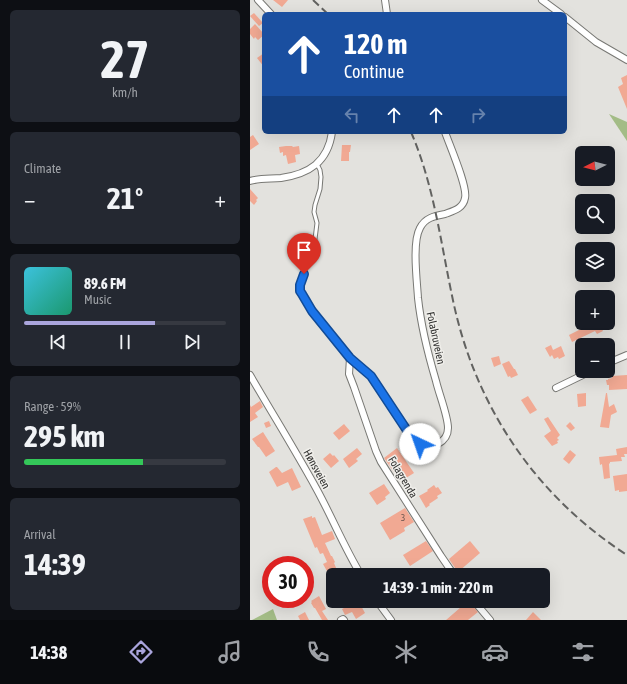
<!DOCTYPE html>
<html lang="en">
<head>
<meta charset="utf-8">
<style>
  body { margin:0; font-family:"Asap Condensed",sans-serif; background:#242831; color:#f1f3f6; height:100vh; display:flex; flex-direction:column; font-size:15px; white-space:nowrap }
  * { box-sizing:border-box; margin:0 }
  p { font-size:13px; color:#9ea1a6 }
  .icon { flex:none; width:22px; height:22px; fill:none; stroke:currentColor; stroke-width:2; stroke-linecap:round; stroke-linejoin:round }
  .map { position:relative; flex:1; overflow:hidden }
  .details { display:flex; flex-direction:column; gap:10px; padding:10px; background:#0d0f14; width:250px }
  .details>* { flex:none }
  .guide { position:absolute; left:12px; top:12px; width:305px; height:122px; border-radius:6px; box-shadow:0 4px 16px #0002; background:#1a4fa0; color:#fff; overflow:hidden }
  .needle { width:26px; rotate:264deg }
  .controls { position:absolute; left:325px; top:146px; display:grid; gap:8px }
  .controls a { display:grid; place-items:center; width:40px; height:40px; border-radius:6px; background:#171b24; box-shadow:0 4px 16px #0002; font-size:20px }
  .speed { position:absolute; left:12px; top:556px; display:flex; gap:8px; font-size:20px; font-weight:700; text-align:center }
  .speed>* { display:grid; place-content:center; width:52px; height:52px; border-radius:50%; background:#171b24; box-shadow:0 4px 16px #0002; line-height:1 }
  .speed .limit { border:6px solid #d22; background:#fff; color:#111 }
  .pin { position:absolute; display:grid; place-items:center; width:34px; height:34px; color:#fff; margin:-41px -17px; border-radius:50% 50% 50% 0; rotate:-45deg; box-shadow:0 0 4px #0007 }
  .pin .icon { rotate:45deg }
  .me { position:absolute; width:44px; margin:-22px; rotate:318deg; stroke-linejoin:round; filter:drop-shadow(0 0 3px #0008) }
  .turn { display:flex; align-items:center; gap:14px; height:84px; padding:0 16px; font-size:18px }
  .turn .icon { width:52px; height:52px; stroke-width:2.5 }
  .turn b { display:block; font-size:28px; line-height:34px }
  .lanes { display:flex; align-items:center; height:38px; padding:0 16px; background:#0003; justify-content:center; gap:20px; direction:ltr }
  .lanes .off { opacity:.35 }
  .big { font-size:30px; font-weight:700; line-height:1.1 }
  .details .widget { flex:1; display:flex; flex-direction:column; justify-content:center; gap:6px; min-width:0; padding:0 14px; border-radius:6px; background:#242831 }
  .details .dial { align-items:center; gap:0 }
  .dial b { font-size:52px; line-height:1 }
  .song { display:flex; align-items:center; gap:12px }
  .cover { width:48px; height:48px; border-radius:6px; background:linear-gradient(135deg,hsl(190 70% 55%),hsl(160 70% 35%)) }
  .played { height:4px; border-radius:2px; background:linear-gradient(90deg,#aaa5dc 65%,#363941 65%) }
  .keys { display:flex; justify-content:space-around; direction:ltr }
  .heat { display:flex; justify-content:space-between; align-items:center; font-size:22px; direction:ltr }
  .charge { height:6px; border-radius:3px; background:linear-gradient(90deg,#34c759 59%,#363941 0) }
  .trip { position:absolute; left:76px; top:568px; width:224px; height:40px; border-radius:6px; background:#171b24; box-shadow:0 4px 16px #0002; font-weight:700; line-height:40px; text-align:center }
  .tabs { display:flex; height:64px; justify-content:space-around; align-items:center; background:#090b0e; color:#9ea1a6 }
  .tabs .icon { width:28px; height:28px }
  .tabs .current { color:#aaa5dc }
  .tabs b { font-size:18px; color:#f1f3f6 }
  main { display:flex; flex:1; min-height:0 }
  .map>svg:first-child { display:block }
</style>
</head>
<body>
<main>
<section class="details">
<div class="widget dial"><b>27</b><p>km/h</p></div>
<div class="widget"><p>Climate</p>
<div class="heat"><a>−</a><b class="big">21°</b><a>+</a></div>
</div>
<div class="widget">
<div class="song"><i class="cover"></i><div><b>89.6 FM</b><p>Music</p></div></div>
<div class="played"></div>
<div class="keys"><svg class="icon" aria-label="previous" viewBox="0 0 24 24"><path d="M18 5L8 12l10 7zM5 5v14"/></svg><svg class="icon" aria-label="pause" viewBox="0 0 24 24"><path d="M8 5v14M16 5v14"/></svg><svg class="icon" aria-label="next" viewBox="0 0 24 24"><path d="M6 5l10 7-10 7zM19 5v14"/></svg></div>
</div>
<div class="widget"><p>Range · 59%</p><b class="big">295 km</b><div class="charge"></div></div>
<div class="widget"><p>Arrival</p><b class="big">14:39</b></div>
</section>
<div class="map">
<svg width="377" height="620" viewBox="0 0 377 620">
  <rect width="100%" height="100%" fill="#e3e2de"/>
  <g fill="#a3bc86">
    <polygon points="359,114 377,122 377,141"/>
    <polygon points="23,609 27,620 2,620"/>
  </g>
  <g fill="#f1a993">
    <polygon points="23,0 38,0 32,7"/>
    <polygon points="4,13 13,23 9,26 0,16"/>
    <polygon points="5,24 14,34 14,35 8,40 5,37 4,39 0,34 0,29"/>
    <polygon points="14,53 14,67 7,58"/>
    <polygon points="377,75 377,109 368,87 373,84 371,78"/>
    <polygon points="3,135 9,144 0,150 0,137"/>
    <polygon points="92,145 101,145 100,152 99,152 99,161 91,161"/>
    <polygon points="36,146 42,146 43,147 49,146 50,154 45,155 46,162 38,164 36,155 33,156 33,152 30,153 29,147"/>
    <polygon points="0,189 8,198 6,200 7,201 4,205 0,201"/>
    <polygon points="333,323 363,323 352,329 353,331 347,334 345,331 322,342 319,335 335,327"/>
    <polygon points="358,342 364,353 358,356"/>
    <polygon points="301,345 303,350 311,346 315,356 309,359 308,357 304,359 302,355 300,357 295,348"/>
    <polygon points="249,356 251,364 244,367 241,358"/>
    <polygon points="259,361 264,369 265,369 268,375 261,378 260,376 258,377 252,364"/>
    <polygon points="377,375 377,389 359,390 359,385 357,385 356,380 358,380 358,379 362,378 362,376"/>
    <polygon points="336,393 336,406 328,407 327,394"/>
    <polygon points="356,393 357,393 359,407 364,404 367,412 361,415 359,428 350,427"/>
    <polygon points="278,396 287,410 280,414 271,400"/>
    <polygon points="10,401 13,407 5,413 8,417 0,422 0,405 1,407"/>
    <polygon points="298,417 310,435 307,438 309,440 307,441 308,443 302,446 294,436 301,431 294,419"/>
    <polygon points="19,421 21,426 16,428 14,423"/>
    <polygon points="320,422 325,428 321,431 316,426"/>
    <polygon points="94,424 100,431 89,440 83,433"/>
    <polygon points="13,432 25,451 16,457 9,447 8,447 2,439"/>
    <polygon points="377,447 377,454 374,454 375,457 371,457 372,461 360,462 360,463 359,464 360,478 354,479 352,464 350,465 349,457 367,455 366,449"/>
    <polygon points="107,448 112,454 106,459 108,461 99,468 93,459"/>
    <polygon points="147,448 164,473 156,478 159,482 153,485 134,458"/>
    <polygon points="320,450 326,455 319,464 313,459"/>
    <polygon points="80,453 83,456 84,455 89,461 81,468 73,459"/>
    <polygon points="26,467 27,467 32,473 42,468 51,487 42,491 38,482 27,487 19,472"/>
    <polygon points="377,474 377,491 369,492 369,490 365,491 363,476"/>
    <polygon points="134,484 140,493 135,497 136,499 127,505 119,493"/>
    <polygon points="184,485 186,488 188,487 192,493 187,496 188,498 179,504 180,505 176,508 169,496 178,491 177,490"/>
    <polygon points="155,508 164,522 154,528 155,531 140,540 130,523"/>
    <polygon points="62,516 62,518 65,517 72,535 82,531 85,539 75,543 81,556 82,556 85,562 84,563 89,575 82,575 80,572 78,573 73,564 77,562 73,553 70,554 67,547 65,548 53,519"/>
    <polygon points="176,541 183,551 160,566 153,555"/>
    <polygon points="220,541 230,553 208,572 203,565 199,559"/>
    <polygon points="69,596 76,609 72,611 78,620 72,620 65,608 64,608 61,603 62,602 61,601"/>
    <polygon points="218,601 220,601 221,604 228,612 218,620 196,620"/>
    <polygon points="109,602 115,613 106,619 102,612 95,615 92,609 98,606 99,607"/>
    <polygon points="55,612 59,620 50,620 48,616"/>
    <polygon points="283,612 291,620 276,620"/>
  </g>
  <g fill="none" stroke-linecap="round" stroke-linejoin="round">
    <defs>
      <polyline id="service" points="67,164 70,170 71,177 70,189 65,205 64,212 67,223 65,239 50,285 50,291 52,294 62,311 100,358"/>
      <g id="minor">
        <polyline points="8,0 21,14"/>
        <polyline points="135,0 137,14"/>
        <polyline points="292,0 311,14"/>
        <polyline points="315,17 346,42 377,60"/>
        <path d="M0,181C10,178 21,179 31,178C59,174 78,162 82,132"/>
        <path d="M100,358L121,376L162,438C164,440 166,442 169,444C181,451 198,442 198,428C198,416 189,394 186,381C178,354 171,326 168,298C167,281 162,242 170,228C175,218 184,216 195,214C203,211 213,209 215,198C218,187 199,144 195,132"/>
        <polyline points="100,358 99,374 104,387 126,451 131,462 191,556 204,575"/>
        <polyline points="358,363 377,355"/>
        <path d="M0,375C22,413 45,450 66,488C82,517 94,547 111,575"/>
        <polyline points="306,388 341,371"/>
        <polyline points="127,601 141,620"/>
        <polyline points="224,601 240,620"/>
        <polyline points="91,620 93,619 94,620"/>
      </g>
    </defs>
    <use href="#service" stroke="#787874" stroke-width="5"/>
    <use href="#minor" stroke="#787874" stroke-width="8"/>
    <use href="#service" stroke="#fff" stroke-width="3"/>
    <use href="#minor" stroke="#fff" stroke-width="6"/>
    <g stroke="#626260" stroke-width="2" stroke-dasharray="8 4" stroke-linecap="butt">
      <polyline points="63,0 78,14"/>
      <path d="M161,132C185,188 191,246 204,305C227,409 287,497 377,555"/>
    </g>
  </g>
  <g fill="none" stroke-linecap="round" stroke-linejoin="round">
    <defs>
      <polyline id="route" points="54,274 50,285 50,291 52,294 62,311 100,358 121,376 162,438 170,444"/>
    </defs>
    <use href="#route" stroke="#114b97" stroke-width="10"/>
    <use href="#route" stroke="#1a73e8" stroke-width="7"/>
  </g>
  <g text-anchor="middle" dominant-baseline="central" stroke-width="3" stroke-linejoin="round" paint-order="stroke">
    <g font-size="9" fill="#614f49">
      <text x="153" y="518">3</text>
    </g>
    <g font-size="11" fill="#313130" stroke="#f0efeb">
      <text transform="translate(186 338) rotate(78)">Folabruveien</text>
      <text transform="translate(67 469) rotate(61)">Hønsveien</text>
      <text transform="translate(153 477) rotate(59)">Folagrenda</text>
    </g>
  </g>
</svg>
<div class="controls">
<a><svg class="needle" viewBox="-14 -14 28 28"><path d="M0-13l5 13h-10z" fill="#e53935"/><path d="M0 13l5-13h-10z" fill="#9ea1a6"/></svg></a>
<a><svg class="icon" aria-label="search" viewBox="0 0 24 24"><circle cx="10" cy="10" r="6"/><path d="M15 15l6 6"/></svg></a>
<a><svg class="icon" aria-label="layers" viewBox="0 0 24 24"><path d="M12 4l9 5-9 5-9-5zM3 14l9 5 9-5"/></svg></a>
<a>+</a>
<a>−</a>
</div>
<div class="speed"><div class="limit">30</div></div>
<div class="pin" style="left:54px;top:274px;background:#d93025"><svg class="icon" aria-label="arrive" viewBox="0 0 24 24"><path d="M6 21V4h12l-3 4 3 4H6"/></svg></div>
<svg class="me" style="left:170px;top:444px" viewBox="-20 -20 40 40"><circle r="19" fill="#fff"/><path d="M0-13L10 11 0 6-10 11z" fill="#1a73e8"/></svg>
<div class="trip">14:39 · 1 min · 220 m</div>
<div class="guide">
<div class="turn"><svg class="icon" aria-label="ahead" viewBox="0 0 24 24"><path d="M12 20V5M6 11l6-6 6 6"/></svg><div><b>120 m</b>Continue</div></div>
<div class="lanes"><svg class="icon off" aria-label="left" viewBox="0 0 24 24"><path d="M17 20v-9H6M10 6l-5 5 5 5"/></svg><svg class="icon" aria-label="ahead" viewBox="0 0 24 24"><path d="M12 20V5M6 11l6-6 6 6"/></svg><svg class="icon" aria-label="ahead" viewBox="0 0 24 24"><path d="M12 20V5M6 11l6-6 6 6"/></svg><svg class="icon off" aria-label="right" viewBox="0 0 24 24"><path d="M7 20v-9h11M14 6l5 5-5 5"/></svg></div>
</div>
</div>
</main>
<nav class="tabs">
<b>14:38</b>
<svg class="icon current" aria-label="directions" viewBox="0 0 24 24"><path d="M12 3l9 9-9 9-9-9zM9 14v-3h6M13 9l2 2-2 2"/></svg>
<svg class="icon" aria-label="music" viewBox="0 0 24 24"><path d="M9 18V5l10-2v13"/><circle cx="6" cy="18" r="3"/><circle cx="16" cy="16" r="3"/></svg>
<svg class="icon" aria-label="phone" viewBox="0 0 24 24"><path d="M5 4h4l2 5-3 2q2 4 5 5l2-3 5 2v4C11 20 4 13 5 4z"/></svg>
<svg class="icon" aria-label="climate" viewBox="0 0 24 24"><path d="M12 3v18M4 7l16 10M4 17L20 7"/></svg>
<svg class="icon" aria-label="car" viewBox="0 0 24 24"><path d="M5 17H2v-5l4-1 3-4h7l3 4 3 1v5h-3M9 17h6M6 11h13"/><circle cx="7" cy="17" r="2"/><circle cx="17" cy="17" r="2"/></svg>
<svg class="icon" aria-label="filters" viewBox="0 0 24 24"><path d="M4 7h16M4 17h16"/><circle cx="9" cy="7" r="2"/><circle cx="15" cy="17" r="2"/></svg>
</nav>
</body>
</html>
